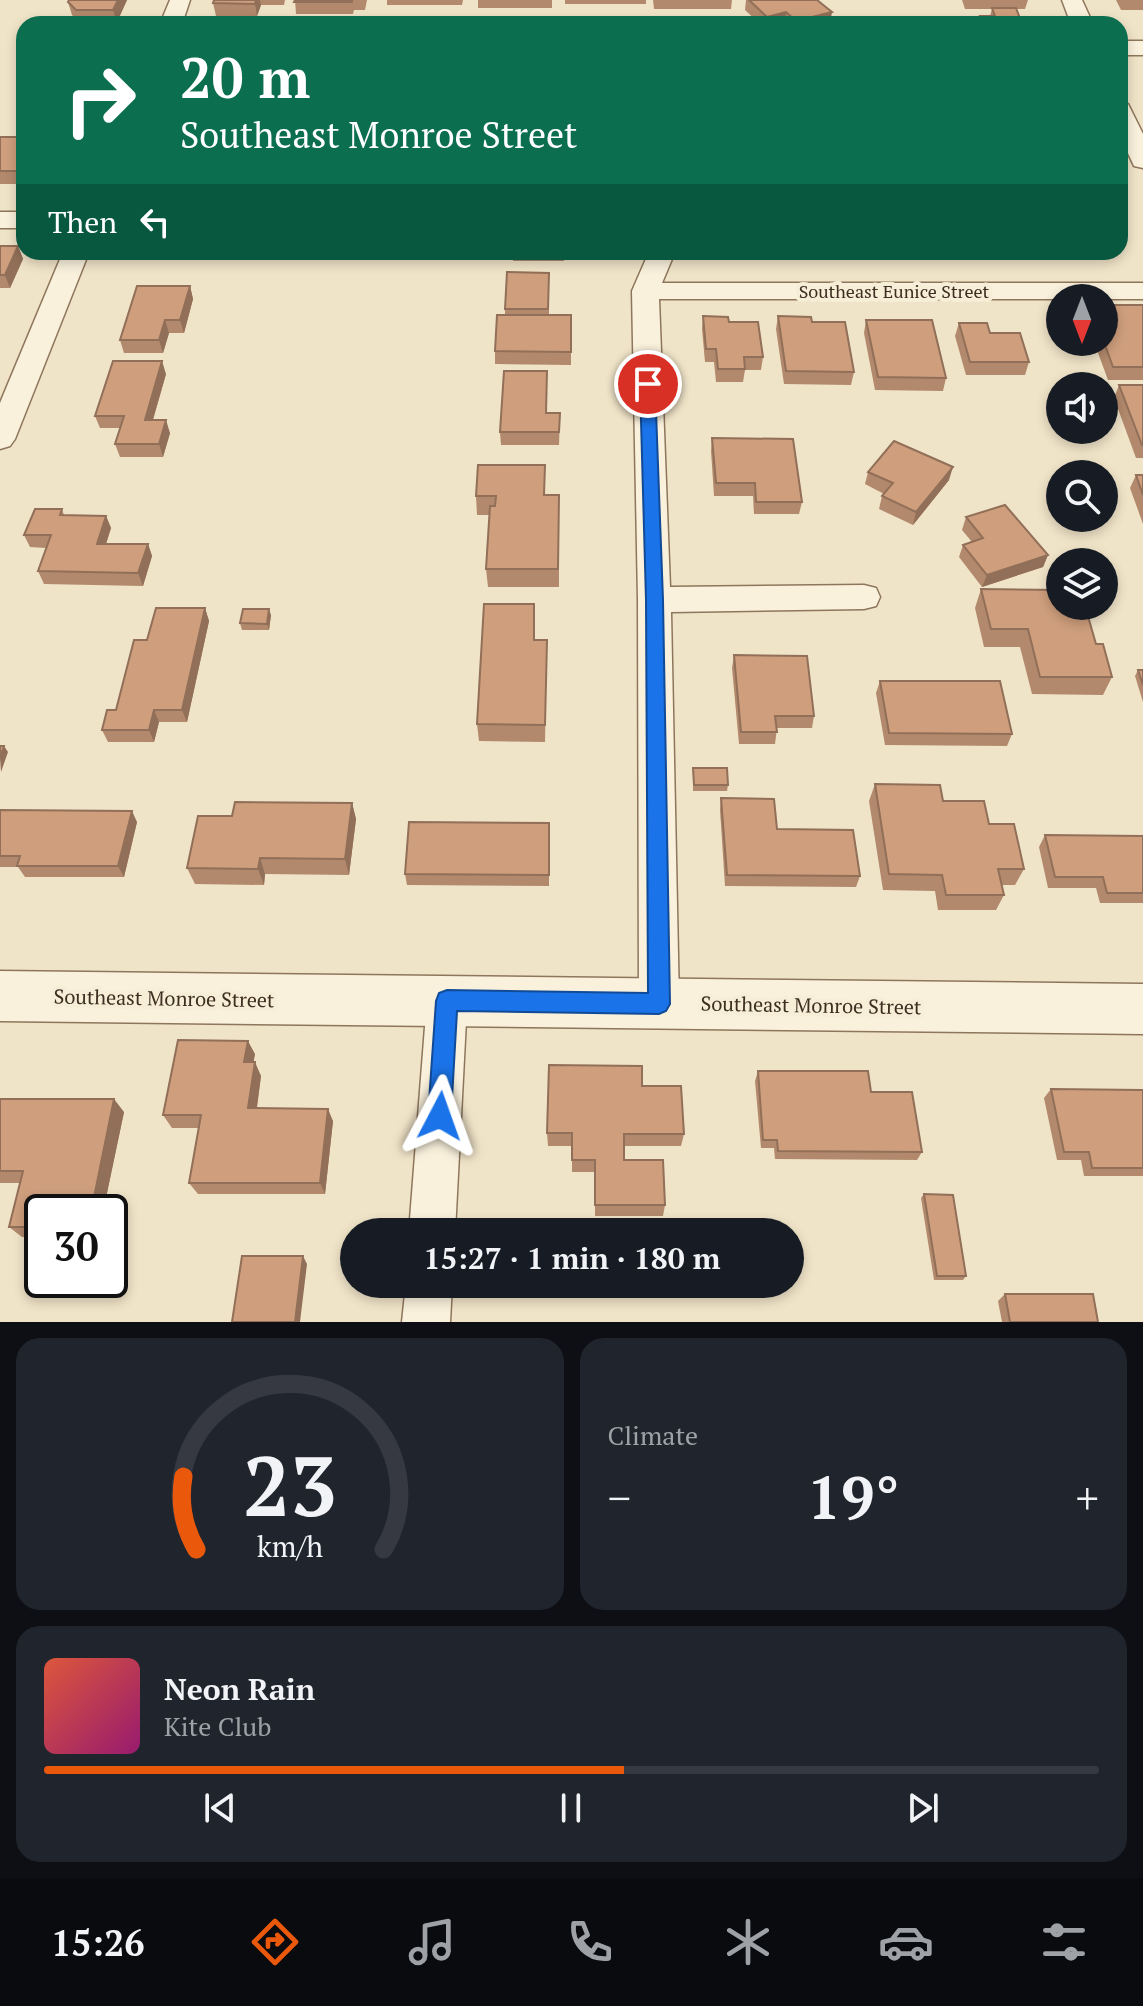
<!DOCTYPE html>
<html lang="en">
<head>
<meta charset="utf-8">
<style>
  body { margin:0; font-family:"PT Serif",serif; background:#20242c; color:#f1f3f6; height:100vh; display:flex; flex-direction:column; font-size:30px; white-space:nowrap }
  * { box-sizing:border-box; margin:0 }
  p { font-size:26px; color:#9ea1a6 }
  .icon { flex:none; width:44px; height:44px; fill:none; stroke:currentColor; stroke-width:2; stroke-linecap:round; stroke-linejoin:round }
  .map { position:relative; height:1322px; overflow:hidden }
  .side { display:flex; flex-direction:column; gap:16px; padding:16px; background:#0d0f14; flex:1 }
  .side>* { flex:none }
  .hud { position:absolute; left:16px; top:16px; width:1112px; height:244px; border-radius:24px; box-shadow:0 4px 12px #0003; background:#0b6e4f; color:#fff; overflow:hidden }
  .needle { width:52px; rotate:180deg }
  .fabs { position:absolute; left:1046px; top:284px; display:grid; gap:16px }
  .fabs a { display:grid; place-items:center; width:72px; height:72px; border-radius:50%; background:#171b24; box-shadow:0 4px 12px #0003; font-size:40px }
  .speed { position:absolute; left:24px; top:1194px; display:flex; gap:16px; font-size:40px; font-weight:700; text-align:center }
  .speed>* { display:grid; place-content:center; width:104px; height:104px; border-radius:50%; background:#171b24; box-shadow:0 4px 12px #0003; line-height:1 }
  .speed .limit { border:4px solid #111; border-radius:12px; background:#fff; color:#111 }
  .pin { position:absolute; display:grid; place-items:center; width:68px; height:68px; color:#fff; margin:-34px; border:4px solid #fff; border-radius:50%; box-shadow:0 2px 8px #0007 }
  .me { position:absolute; width:88px; margin:-44px; rotate:4deg; stroke-linejoin:round; filter:drop-shadow(0 0 6px #0008) }
  .turn { display:flex; align-items:center; gap:28px; height:168px; padding:0 32px; font-size:36px }
  .turn .icon { width:104px; height:104px; stroke-width:2.5 }
  .turn b { display:block; font-size:56px; line-height:68px }
  .then { display:flex; align-items:center; height:76px; padding:0 32px; background:#0003; gap:16px; font-size:30px }
  .big { font-size:60px; font-weight:800; line-height:1.1 }
  .side .widget { flex:1; display:flex; flex-direction:column; justify-content:center; gap:12px; min-width:0; padding:0 28px; border-radius:24px; background:#20242c }
  .side .dial { align-items:center; gap:0 }
  .dial svg { height:208px; overflow:visible; fill:none; stroke:#363941; stroke-width:7; stroke-linecap:round; text-anchor:middle }
  .dial text { fill:#f1f3f6; stroke:none }
  .song { display:flex; align-items:center; gap:24px }
  .cover { width:96px; height:96px; border-radius:12px; background:linear-gradient(135deg,hsl(10 70% 55%),hsl(320 70% 35%)) }
  .played { height:8px; border-radius:4px; background:linear-gradient(90deg,#ea580c 55%,#363941 55%) }
  .keys { display:flex; justify-content:space-around; direction:ltr }
  .heat { display:flex; justify-content:space-between; align-items:center; font-size:44px; direction:ltr }
  .side .tiles { flex:1; display:grid; gap:16px; grid-template-columns:1fr 1fr }
  .widget:last-child { grid-column:span 2 }
  .trip { position:absolute; left:340px; top:1218px; width:464px; height:80px; border-radius:40px; background:#171b24; box-shadow:0 4px 12px #0003; font-weight:800; line-height:80px; text-align:center }
  .tabs { display:flex; height:128px; justify-content:space-around; align-items:center; background:#090b0e; color:#9ea1a6 }
  .tabs .icon { width:56px; height:56px }
  .tabs .active { color:#ea580c }
  .tabs b { font-size:36px; color:#f1f3f6 }
  .map>svg:first-child { display:block }
</style>
</head>
<body>
<div class="map">
<svg width="1143" height="1322" viewBox="0 0 1143 1322">
  <rect width="100%" height="100%" fill="#f0e4c8"/>
  <g fill="none" stroke-linecap="round" stroke-linejoin="round">
    <defs>
      <g id="minor">
        <polygon points="170,0 190,0 182,24 160,24"/>
        <polygon points="1062,0 1082,0 1093,24 1071,24"/>
        <rect x="1120" y="41" width="23" height="14"/>
        <polygon points="1120,102 1128,104 1143,134 1143,168 1134,166 1120,136"/>
        <rect x="0" y="212" width="24" height="16"/>
        <polygon points="63,252 89,252 15,439 10,446 0,449 0,403"/>
        <polygon points="649,252 675,252 662,283 1143,283 1143,299 659,299 670,587 864,585 876,588 880,597 876,606 864,609 671,612 679,1004 673,1018 659,1023 645,1018 639,1004 638,600 632,291"/>
        <polygon points="447,982 461,987 467,1001 455,1232 409,1232 427,1001 433,987"/>
        <polygon points="406,1284 452,1284 450,1322 402,1322"/>
      </g>
      <polygon id="tertiary" points="0,971 1143,984 1143,1034 0,1021"/>
    </defs>
    <use href="#minor" stroke="#8d765c" stroke-width="3"/>
    <use href="#tertiary" stroke="#8d765c" stroke-width="3"/>
    <use href="#minor" fill="#faf1dc" fill-rule="evenodd"/>
    <use href="#tertiary" fill="#faf1dc" fill-rule="evenodd"/>
  </g>
  <g fill="#b2896c">
    <polygon points="127,0 117,22 109,22 110,24 67,24 76,19 72,15 68,2"/>
    <polygon points="214,0 285,0 284,5 261,5 257,16 216,16 213,3"/>
    <polygon points="295,0 367,0 365,10 354,10 353,14 296,14"/>
    <polygon points="387,0 463,0 462,5 387,5"/>
    <rect x="478" y="0" width="74" height="8"/>
    <rect x="565" y="0" width="81" height="4"/>
    <polygon points="653,0 732,0 731,9 654,9"/>
    <polygon points="746,0 817,0 830,24 760,24 745,10"/>
    <polygon points="962,0 1028,0 1025,9 1016,9 1021,21 1032,24 978,24 980,16 990,16 992,9 965,9"/>
    <polygon points="1116,0 1143,0 1143,10 1121,10"/>
    <rect x="0" y="137" width="24" height="47"/>
    <polygon points="0,246 18,246 23,259 10,288 0,288"/>
    <polygon points="285,252 315,252 314,254 285,254"/>
    <rect x="476" y="252" width="28" height="4"/>
    <polygon points="513,252 565,252 564,261 513,261"/>
    <polygon points="549,273 549,315 571,315 571,365 495,364 495,351 505,315 505,309"/>
    <polygon points="190,286 193,299 184,333 169,333 163,353 124,353 120,340"/>
    <polygon points="1143,305 1143,380 1108,380 1094,342 1104,342"/>
    <polygon points="703,316 729,322 763,357 761,370 745,370 743,382 716,382 714,362 705,362 702,329"/>
    <polygon points="778,316 812,322 854,372 851,385 784,384 776,329"/>
    <polygon points="866,320 946,378 943,391 875,390 864,333"/>
    <polygon points="959,323 990,333 1029,362 1025,375 966,375 955,336"/>
    <polygon points="166,374 153,420 170,433 163,457 120,457 115,444 120,428 100,428 95,416"/>
    <polygon points="1119,385 1143,385 1143,458 1136,458 1114,398"/>
    <polygon points="547,413 560,413 559,445 501,445 500,432"/>
    <polygon points="712,438 802,502 799,514 754,514 753,496 714,496 711,451"/>
    <polygon points="868,472 949,480 913,525 879,509 882,496 884,494 865,484"/>
    <polygon points="1136,475 1143,475 1143,524 1130,488"/>
    <polygon points="559,495 559,587 488,587 486,569 490,515 477,515 476,496"/>
    <polygon points="62,509 64,515 106,516 111,528 106,544 148,544 152,556 143,586 44,584 38,571 46,548 30,547 24,535"/>
    <polygon points="966,517 1048,555 1043,567 982,587 959,557 963,545 972,542 962,530"/>
    <polygon points="981,589 1096,644 1112,677 1103,695 1032,694 1020,647 984,647 975,608"/>
    <polygon points="205,608 209,621 187,722 159,722 154,742 108,742 102,730 116,710 147,640"/>
    <polygon points="271,615 269,630 242,630 240,623"/>
    <polygon points="535,622 535,640 547,640 545,742 479,741 477,724"/>
    <polygon points="734,655 814,716 812,728 777,728 775,744 739,744 732,668"/>
    <polygon points="1138,670 1143,670 1143,702 1135,676"/>
    <polygon points="880,681 1012,734 1007,746 885,745 876,693"/>
    <polygon points="693,768 728,785 727,791 693,791"/>
    <polygon points="875,784 943,801 989,824 1024,869 1015,885 1002,885 1004,895 996,910 938,910 935,891 883,890 869,801"/>
    <polygon points="721,798 860,876 856,887 725,886 720,810"/>
    <polygon points="352,803 356,819 349,875 265,874 264,885 195,884 187,868 232,816"/>
    <polygon points="0,810 137,822 124,877 25,877 18,867 0,867"/>
    <polygon points="549,823 549,886 407,885 405,874"/>
    <polygon points="1045,835 1143,836 1143,903 1100,903 1096,888 1048,888 1039,847"/>
    <polygon points="255,1054 253,1062 261,1076 257,1108 333,1121 325,1194 198,1194 189,1183 199,1128 172,1128 163,1115"/>
    <polygon points="758,1071 871,1092 922,1152 917,1160 775,1159 774,1148 761,1148 755,1081"/>
    <polygon points="642,1086 684,1134 681,1146 624,1146 624,1160 665,1205 663,1216 595,1216 595,1172 572,1172 572,1146 548,1146 547,1133"/>
    <polygon points="1051,1089 1143,1090 1143,1176 1084,1176 1081,1160 1057,1160 1044,1098"/>
    <polygon points="0,1099 124,1112 103,1212 42,1212 42,1238 22,1237 9,1227 20,1183 0,1183"/>
    <polygon points="924,1194 966,1276 963,1280 934,1280 921,1198"/>
    <polygon points="1005,1294 1098,1322 1002,1322 998,1301"/>
  </g>
  <g fill="#916f58">
    <polygon points="118,0 127,0 117,22 113,10"/>
    <polygon points="256,0 260,0 261,5 257,16 255,4"/>
    <polygon points="786,12 785,24 767,24 767,17"/>
    <polygon points="832,12 830,24 796,24 796,21"/>
    <polygon points="18,246 23,259 10,288 5,275"/>
    <polygon points="190,286 193,299 184,333 180,320"/>
    <polygon points="165,320 169,333 163,353 159,340"/>
    <polygon points="162,361 166,374 149,433 145,420"/>
    <polygon points="166,420 170,433 163,457 159,444"/>
    <polygon points="953,467 949,480 913,525 916,512"/>
    <polygon points="106,516 111,528 102,556 97,544"/>
    <polygon points="148,544 152,556 143,586 138,573"/>
    <polygon points="1048,555 1043,567 982,587 987,575"/>
    <polygon points="205,608 209,621 187,722 182,710"/>
    <polygon points="269,609 271,615 269,630 267,624"/>
    <polygon points="154,710 159,722 154,742 149,730"/>
    <polygon points="4,746 8,752 1,772 0,758"/>
    <polygon points="352,803 356,819 349,875 345,859"/>
    <polygon points="132,811 137,822 124,877 118,866"/>
    <polygon points="260,858 265,874 264,885 258,869"/>
    <polygon points="248,1041 255,1054 251,1076 244,1062"/>
    <polygon points="255,1062 261,1076 255,1120 248,1108"/>
    <polygon points="114,1099 124,1112 103,1212 91,1212"/>
    <polygon points="328,1109 333,1121 325,1194 320,1183"/>
    <polygon points="303,1256 307,1264 300,1322 295,1322"/>
  </g>
  <g fill="#cf9f7d" stroke="#916f58" stroke-width="2">
    <polygon points="69,0 118,0 113,10 76,10 68,2"/>
    <polygon points="214,0 256,0 255,4 213,3"/>
    <polygon points="295,0 352,0 352,2 294,2"/>
    <polygon points="749,0 817,0 832,12 796,21 786,12 767,17"/>
    <polygon points="992,8 1016,8 1021,21 1031,21 1032,24 983,24 980,16 995,16"/>
    <polygon points="70,19 108,19 106,24 67,24"/>
    <rect x="0" y="137" width="24" height="34"/>
    <polygon points="0,246 18,246 5,275 0,275"/>
    <polygon points="507,272 549,273 548,309 505,309"/>
    <polygon points="137,286 190,286 180,320 165,320 159,340 120,340"/>
    <polygon points="1104,305 1143,305 1143,367 1113,367 1104,342"/>
    <polygon points="497,315 571,315 571,352 495,351"/>
    <polygon points="703,316 728,317 729,322 758,322 763,357 744,357 745,369 718,369 716,349 706,349"/>
    <polygon points="778,316 811,317 812,322 845,322 854,372 786,371"/>
    <polygon points="866,320 932,320 946,378 878,377"/>
    <polygon points="959,323 987,323 990,333 1020,333 1029,362 970,362"/>
    <polygon points="113,361 162,361 145,420 166,420 159,444 115,444 124,416 95,416"/>
    <polygon points="504,371 547,371 546,413 560,413 559,432 500,432"/>
    <polygon points="1119,385 1143,385 1143,445 1142,445"/>
    <polygon points="712,438 793,439 802,502 756,502 755,483 716,483"/>
    <polygon points="894,441 953,467 916,512 882,496 893,483 868,472"/>
    <polygon points="478,465 545,465 544,495 559,495 558,569 486,569 490,506 495,506 496,496 476,496"/>
    <polygon points="1136,475 1143,475 1143,495"/>
    <polygon points="1005,505 1048,555 987,575 963,545 983,538 966,517"/>
    <polygon points="35,509 62,509 60,515 106,516 97,544 148,544 138,573 38,571 51,535 24,535"/>
    <polygon points="981,589 1060,590 1060,606 1085,606 1096,644 1103,644 1112,677 1040,677 1028,629 991,629"/>
    <polygon points="484,604 534,604 534,640 547,640 545,725 477,724"/>
    <polygon points="156,608 205,608 182,710 154,710 149,730 102,730 107,710 116,710 134,640 147,640"/>
    <polygon points="243,609 269,609 267,624 240,623"/>
    <polygon points="734,655 807,656 814,716 775,716 777,732 741,732"/>
    <polygon points="1138,670 1143,670 1143,685"/>
    <polygon points="880,681 1000,681 1012,734 889,733"/>
    <polygon points="0,746 4,746 0,758"/>
    <polygon points="693,768 727,768 728,785 694,785"/>
    <polygon points="875,784 940,785 943,801 984,801 989,824 1014,824 1024,869 998,869 1004,895 946,895 942,875 889,874"/>
    <polygon points="721,798 774,799 777,829 853,830 860,876 727,875"/>
    <polygon points="235,802 352,803 345,859 260,858 258,869 187,868 198,816 232,816"/>
    <polygon points="0,810 132,811 118,866 17,866 20,856 0,856"/>
    <polygon points="409,822 549,823 549,875 405,874"/>
    <polygon points="1045,835 1143,836 1143,893 1107,893 1103,877 1055,877"/>
    <polygon points="178,1040 248,1041 244,1062 255,1062 248,1108 328,1109 320,1183 189,1183 201,1115 163,1115"/>
    <polygon points="549,1065 642,1066 642,1086 681,1086 684,1134 624,1134 624,1160 663,1160 665,1205 595,1205 595,1160 572,1160 572,1133 547,1133"/>
    <polygon points="758,1071 868,1071 871,1092 912,1092 922,1152 778,1151 777,1140 763,1140"/>
    <polygon points="1051,1089 1143,1090 1143,1168 1092,1168 1089,1152 1064,1152"/>
    <polygon points="0,1099 114,1099 91,1212 42,1212 42,1227 9,1227 23,1171 0,1171"/>
    <polygon points="924,1194 953,1195 966,1276 937,1276"/>
    <polygon points="242,1256 303,1256 295,1322 232,1322"/>
    <polygon points="1005,1294 1093,1294 1098,1322 1010,1322"/>
  </g>
  <polygon fill="#1a73e8" stroke="#114b97" stroke-width="2" points="648,379 655,384 663,600 670,1004 666,1011 659,1014 457,1011 451,1116 448,1124 440,1128 432,1124 428,1116 436,1001 439,993 447,990 648,993 646,600 640,384"/>
  <g text-anchor="middle" dominant-baseline="central" stroke-width="8" stroke-linejoin="round" paint-order="stroke">
    <g font-size="18" fill="#3d2e20" stroke="#f7eed8">
      <text x="894" y="291">Southeast Eunice Street</text>
    </g>
    <g font-size="20" fill="#3d2e20" stroke="#f7eed8">
      <text transform="translate(164 998) rotate(1)">Southeast Monroe Street</text>
      <text transform="translate(811 1005) rotate(1)">Southeast Monroe Street</text>
    </g>
  </g>
</svg>
<div class="fabs">
<a><svg class="needle" viewBox="-14 -14 28 28"><path d="M0-13l5 13h-10z" fill="#e53935"/><path d="M0 13l5-13h-10z" fill="#9ea1a6"/></svg></a>
<a><svg class="icon" aria-label="sound" viewBox="0 0 24 24"><path d="M4 9h4l5-4v14l-5-4H4zM17 9q2 3 0 6"/></svg></a>
<a><svg class="icon" aria-label="search" viewBox="0 0 24 24"><circle cx="10" cy="10" r="6"/><path d="M15 15l6 6"/></svg></a>
<a><svg class="icon" aria-label="layers" viewBox="0 0 24 24"><path d="M12 4l9 5-9 5-9-5zM3 14l9 5 9-5"/></svg></a>
</div>
<div class="speed"><div class="limit">30</div></div>
<div class="pin" style="left:648px;top:384px;background:#d93025"><svg class="icon" aria-label="arrive" viewBox="0 0 24 24"><path d="M6 21V4h12l-3 4 3 4H6"/></svg></div>
<svg class="me" style="left:440px;top:1116px" viewBox="-20 -20 40 40"><path d="M0-17L14 15 0 8-14 15z" fill="#1a73e8" stroke="#fff" stroke-width="4"/></svg>
<div class="trip">15:27 · 1 min · 180 m</div>
<div class="hud">
<div class="turn"><svg class="icon" aria-label="right" viewBox="0 0 24 24"><path d="M7 20v-9h11M14 6l5 5-5 5"/></svg><div><b>20 m</b>Southeast Monroe Street</div></div>
<div class="then">Then<svg class="icon" aria-label="left" viewBox="0 0 24 24"><path d="M17 20v-9H6M10 6l-5 5 5 5"/></svg></div>
</div>
</div>
<section class="side">
<div class="tiles">
<div class="widget dial"><svg viewBox="0 0 100 80">
<path d="M14 69A42 42 0 1 1 86 69"/>
<path d="M14 69A42 42 0 0 1 9 41" stroke="#ea580c"/>
<text x="50" y="56" font-size="32" font-weight="700">23</text>
<text x="50" y="72" font-size="11">km/h</text>
</svg></div>
<div class="widget"><p>Climate</p>
<div class="heat"><a>−</a><b class="big">19°</b><a>+</a></div>
</div>
<div class="widget">
<div class="song"><i class="cover"></i><div><b>Neon Rain</b><p>Kite Club</p></div></div>
<div class="played"></div>
<div class="keys"><svg class="icon" aria-label="previous" viewBox="0 0 24 24"><path d="M18 5L8 12l10 7zM5 5v14"/></svg><svg class="icon" aria-label="pause" viewBox="0 0 24 24"><path d="M8 5v14M16 5v14"/></svg><svg class="icon" aria-label="next" viewBox="0 0 24 24"><path d="M6 5l10 7-10 7zM19 5v14"/></svg></div>
</div>
</div>
</section>
<nav class="tabs">
<b>15:26</b>
<svg class="icon active" aria-label="directions" viewBox="0 0 24 24"><path d="M12 3l9 9-9 9-9-9zM9 14v-3h6M13 9l2 2-2 2"/></svg>
<svg class="icon" aria-label="music" viewBox="0 0 24 24"><path d="M9 18V5l10-2v13"/><circle cx="6" cy="18" r="3"/><circle cx="16" cy="16" r="3"/></svg>
<svg class="icon" aria-label="phone" viewBox="0 0 24 24"><path d="M5 4h4l2 5-3 2q2 4 5 5l2-3 5 2v4C11 20 4 13 5 4z"/></svg>
<svg class="icon" aria-label="climate" viewBox="0 0 24 24"><path d="M12 3v18M4 7l16 10M4 17L20 7"/></svg>
<svg class="icon" aria-label="car" viewBox="0 0 24 24"><path d="M5 17H2v-5l4-1 3-4h7l3 4 3 1v5h-3M9 17h6M6 11h13"/><circle cx="7" cy="17" r="2"/><circle cx="17" cy="17" r="2"/></svg>
<svg class="icon" aria-label="filters" viewBox="0 0 24 24"><path d="M4 7h16M4 17h16"/><circle cx="9" cy="7" r="2"/><circle cx="15" cy="17" r="2"/></svg>
</nav>
</body>
</html>
